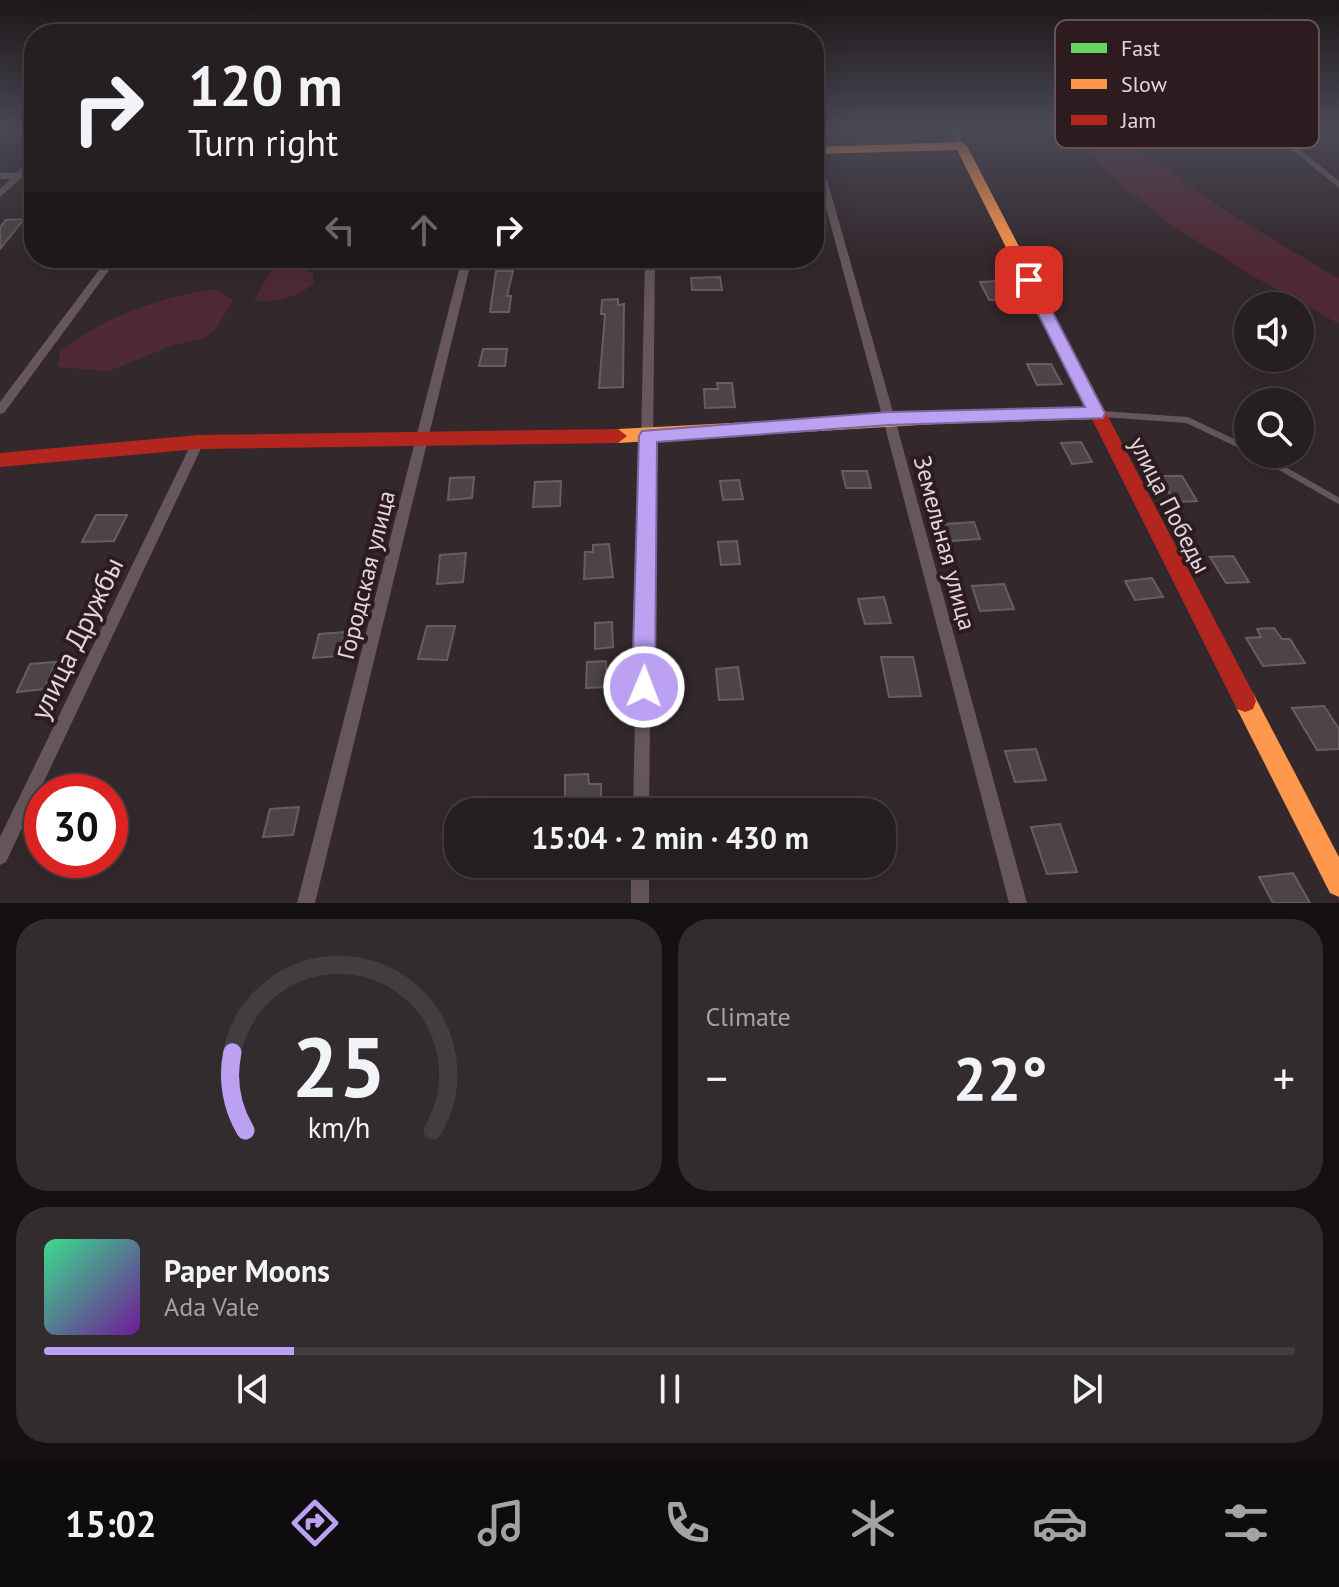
<!DOCTYPE html>
<html lang="en">
<head>
<meta charset="utf-8">
<style>
  body { margin:0; font-family:"PT Sans",sans-serif; background:#322c2e; color:#f1f3f6; height:100vh; display:flex; flex-direction:column; font-size:30px; white-space:nowrap }
  * { box-sizing:border-box; margin:0 }
  p { font-size:26px; color:#a4a2a5 }
  .icon { flex:none; width:44px; height:44px; fill:none; stroke:currentColor; stroke-width:2; stroke-linecap:round; stroke-linejoin:round }
  .map { position:relative; height:903px; overflow:hidden }
  .panel { display:flex; flex-direction:column; gap:16px; padding:16px; background:#151112; flex:1 }
  .panel>* { flex:none }
  .top-card { position:absolute; left:24px; top:24px; width:800px; height:244px; border-radius:32px; box-shadow:0 8px 32px #0002,0 0 0 2px #423d3f; background:#261f21; color:#f1f3f6; overflow:hidden }
  .buttons { position:absolute; left:1234px; top:292px; display:grid; gap:16px }
  .buttons a { display:grid; place-items:center; width:80px; height:80px; border-radius:50%; background:#261f21; box-shadow:0 8px 32px #0002,0 0 0 2px #423d3f; font-size:40px }
  .speed { position:absolute; left:24px; top:774px; display:flex; gap:16px; font-size:40px; font-weight:700; text-align:center }
  .speed>* { display:grid; place-content:center; width:104px; height:104px; border-radius:50%; background:#261f21; box-shadow:0 8px 32px #0002,0 0 0 2px #423d3f; line-height:1 }
  .speed .limit { border:12px solid #d22; background:#fff; color:#111 }
  .pin { position:absolute; display:grid; place-items:center; width:68px; height:68px; color:#fff; margin:-34px; border-radius:16px; box-shadow:0 4px 12px #0006 }
  .me { position:absolute; width:88px; margin:-44px; rotate:1deg; stroke-linejoin:round; filter:drop-shadow(0 0 6px #0008) }
  .turn { display:flex; align-items:center; gap:28px; height:168px; padding:0 32px; font-size:36px }
  .turn .icon { width:104px; height:104px; stroke-width:2.5 }
  .turn b { display:block; font-size:56px; line-height:68px }
  .lanes { display:flex; align-items:center; height:76px; padding:0 32px; background:#0003; justify-content:center; gap:40px; direction:ltr }
  .lanes .off { opacity:.35 }
  .big { font-size:60px; font-weight:700; line-height:1.1 }
  .panel .widget { flex:1; display:flex; flex-direction:column; justify-content:center; gap:12px; min-width:0; padding:0 28px; border-radius:32px; background:#322c2e }
  .panel .dial { align-items:center; gap:0 }
  .dial svg { height:208px; overflow:visible; fill:none; stroke:#423d3f; stroke-width:7; stroke-linecap:round; text-anchor:middle }
  .dial text { fill:#f1f3f6; stroke:none }
  .song { display:flex; align-items:center; gap:24px }
  .cover { width:96px; height:96px; border-radius:12px; background:linear-gradient(135deg,hsl(150 70% 55%),hsl(280 70% 35%)) }
  .played { height:8px; border-radius:4px; background:linear-gradient(90deg,#bca0f2 20%,#423d3f 20%) }
  .keys { display:flex; justify-content:space-around; direction:ltr }
  .heat { display:flex; justify-content:space-between; align-items:center; font-size:44px; direction:ltr }
  .panel .tiles { flex:1; display:grid; gap:16px; grid-template-columns:1fr 1fr }
  .widget:last-child { grid-column:span 2 }
  .trip { position:absolute; left:444px; top:798px; width:452px; height:80px; border-radius:32px; background:#261f21; box-shadow:0 8px 32px #0002,0 0 0 2px #423d3f; font-weight:700; line-height:80px; text-align:center }
  .tabs { display:flex; height:128px; justify-content:space-around; align-items:center; background:#0f0c0d; color:#a4a2a5 }
  .tabs .icon { width:56px; height:56px }
  .tabs .on { color:#bca0f2 }
  .tabs b { font-size:36px; color:#f1f3f6 }
  .map>svg:first-child { display:block }
</style>
</head>
<body>
<div class="map">
<svg width="1339" height="903" viewBox="0 0 1339 903">
  <rect width="100%" height="100%" fill="#33292c"/>
  <g fill="#4f2a35">
    <polygon points="1067,128 1105,128 1116,134 1226,211 1339,279 1339,324 1258,279 1168,223 1112,177"/>
    <path d="M275,258H307L299,268L313,273L314,284C298,296 274,305 254,300L276,263Z"/>
    <path d="M217,289L233,300L217,327L203,339L173,345L109,371L58,367L60,352C107,316 157,297 217,289Z"/>
  </g>
  <g fill="#4d4447" stroke="#675e61" stroke-width="2">
    <polygon points="24,219 0,249 0,227 6,220"/>
    <polygon points="496,271 513,271 507,296 511,296 509,312 490,312"/>
    <polygon points="720,277 722,290 692,290 691,278"/>
    <polygon points="998,281 1008,300 989,300 980,282"/>
    <polygon points="618,299 618,305 624,304 623,387 599,388 605,314 601,314 602,300"/>
    <polygon points="483,349 507,349 505,366 479,366"/>
    <polygon points="1027,364 1051,364 1062,384 1037,385"/>
    <polygon points="717,383 732,383 735,407 705,408 704,389 718,389"/>
    <polygon points="1081,442 1092,462 1072,464 1061,443"/>
    <polygon points="842,471 867,471 871,488 846,488"/>
    <polygon points="1160,476 1182,476 1197,501 1174,502"/>
    <polygon points="474,477 472,498 448,500 450,478"/>
    <polygon points="739,480 743,499 723,500 720,481"/>
    <polygon points="561,481 560,506 533,507 535,482"/>
    <polygon points="96,515 127,515 114,541 82,542"/>
    <polygon points="974,522 980,539 952,541 945,524"/>
    <polygon points="737,541 740,564 721,565 718,542"/>
    <polygon points="609,544 613,577 584,579 585,552 593,552 593,545"/>
    <polygon points="466,553 463,582 437,584 440,555"/>
    <polygon points="1233,556 1249,582 1226,583 1210,557"/>
    <polygon points="1152,578 1163,597 1135,600 1125,581"/>
    <polygon points="1004,584 1014,609 980,611 972,586"/>
    <polygon points="884,597 891,623 865,624 858,599"/>
    <polygon points="612,622 613,647 595,649 595,623"/>
    <polygon points="427,626 455,626 447,660 418,659"/>
    <polygon points="1274,628 1282,639 1290,639 1305,663 1263,666 1246,638 1261,637 1257,629"/>
    <polygon points="345,632 339,656 313,658 319,634"/>
    <polygon points="881,657 913,657 921,696 889,697"/>
    <polygon points="606,661 607,687 586,688 587,662"/>
    <polygon points="56,662 44,689 17,692 30,664"/>
    <polygon points="738,667 743,699 719,700 716,669"/>
    <polygon points="1324,706 1339,729 1339,749 1317,750 1292,708"/>
    <polygon points="1036,749 1046,780 1015,782 1005,751"/>
    <polygon points="588,774 589,784 601,784 601,811 565,812 565,775"/>
    <polygon points="299,807 293,835 263,837 270,809"/>
    <polygon points="1060,824 1077,872 1047,874 1031,827"/>
    <polygon points="1293,873 1310,903 1273,903 1259,877"/>
  </g>
  <g fill="none" stroke-linecap="round" stroke-linejoin="round">
    <g stroke="#67575c" stroke-width="4">
      <polyline points="954,128 961,146"/>
      <polyline points="1129,128 1138,134"/>
    </g>
    <g stroke="#67575c" stroke-width="6">
      <polyline points="1103,414 1187,420 1248,449"/>
      <polyline points="1257,454 1339,501"/>
    </g>
    <g fill="#67575c" fill-rule="evenodd">
      <polygon points="1265,128 1274,128 1339,181 1339,188"/>
      <polygon points="814,146 818,148 895,419 1027,903 1009,903 883,419 814,163"/>
      <polygon points="31,158 34,158 34,165 25,173 34,173 34,179 20,179 0,197 0,189 11,179 0,179 0,173 16,173"/>
      <polygon points="108,258 118,258 4,413 0,414 0,402"/>
      <polygon points="462,258 472,258 315,903 297,903"/>
      <polygon points="645,258 655,258 649,812 633,812"/>
      <polygon points="198,437 204,442 6,862 0,865 0,837 192,442"/>
      <rect x="631" y="864" width="18" height="39"/>
    </g>
    <polygon fill="#63d668" fill-rule="evenodd" points="1096,407 1105,413 1096,419 936,424 927,418 936,412"/>
    <g fill="#ff974d" fill-rule="evenodd">
      <polygon points="961,142 967,146 1041,289 1039,292 1034,294 1027,289 957,150 814,154 815,147"/>
      <polygon points="936,412 945,418 936,424 618,443 609,436 618,429"/>
      <polygon points="1245,690 1253,693 1339,857 1339,897 1330,893 1237,709 1234,701 1237,693"/>
    </g>
    <g fill="#b3261e" fill-rule="evenodd">
      <polygon points="1034,284 1041,289 1253,693 1256,701 1253,709 1245,712 1237,709 1027,289"/>
      <polygon points="618,429 627,436 618,443 198,449 0,467 0,453 198,435"/>
    </g>
  </g>
  <linearGradient id="sky" x2="0" y2="1"><stop stop-color="#1c1718"/><stop offset="0.5" stop-color="#4a4956"/><stop offset="1" stop-color="#4a4956" stop-opacity="0"/></linearGradient>
  <rect width="1339" height="255" fill="url(#sky)"/>
  <polygon fill="#bca0f2" stroke="#7a689d" stroke-width="2" points="1029,275 1036,280 1105,413 1103,418 889,425 657,442 655,687 652,694 644,698 636,694 632,687 639,436 642,431 889,412 1085,407 1021,280"/>
  <g text-anchor="middle" dominant-baseline="central" stroke-width="8" stroke-linejoin="round" paint-order="stroke">
    <g font-size="24" fill="#e2d6d9" stroke="#2d1b20">
      <text transform="translate(1170 505) rotate(63)">улица Победы</text>
      <text transform="translate(945 543) rotate(75)">Земельная улица</text>
      <text transform="translate(366 575) rotate(-76)">Городская улица</text>
    </g>
    <g font-size="28" fill="#e2d6d9" stroke="#2d1b20">
      <text transform="translate(76 638) rotate(-64)">улица Дружбы</text>
    </g>
  </g>
  <rect x="1055" y="20" width="264" height="128" rx="12" fill="#2d1b20" stroke="#635358" stroke-width="2"/>
  <rect x="1071" y="43" width="36" height="10" fill="#63d668"/>
  <rect x="1071" y="79" width="36" height="10" fill="#ff974d"/>
  <rect x="1071" y="115" width="36" height="10" fill="#b3261e"/>
  <g font-size="22" fill="#e2d6d9">
    <text x="1121" y="56">Fast</text>
    <text x="1121" y="92">Slow</text>
    <text x="1121" y="128">Jam</text>
  </g>
</svg>
<div class="buttons">
<a><svg class="icon" aria-label="sound" viewBox="0 0 24 24"><path d="M4 9h4l5-4v14l-5-4H4zM17 9q2 3 0 6"/></svg></a>
<a><svg class="icon" aria-label="search" viewBox="0 0 24 24"><circle cx="10" cy="10" r="6"/><path d="M15 15l6 6"/></svg></a>
</div>
<div class="speed"><div class="limit">30</div></div>
<div class="pin" style="left:1029px;top:280px;background:#d93025"><svg class="icon" aria-label="arrive" viewBox="0 0 24 24"><path d="M6 21V4h12l-3 4 3 4H6"/></svg></div>
<svg class="me" style="left:644px;top:687px" viewBox="-20 -20 40 40"><circle r="17" fill="#bca0f2" stroke="#fff" stroke-width="3"/><path d="M0-11L8 9 0 5-8 9z" fill="#fff"/></svg>
<div class="trip">15:04 · 2 min · 430 m</div>
<div class="top-card">
<div class="turn"><svg class="icon" aria-label="right" viewBox="0 0 24 24"><path d="M7 20v-9h11M14 6l5 5-5 5"/></svg><div><b>120 m</b>Turn right</div></div>
<div class="lanes"><svg class="icon off" aria-label="left" viewBox="0 0 24 24"><path d="M17 20v-9H6M10 6l-5 5 5 5"/></svg><svg class="icon off" aria-label="ahead" viewBox="0 0 24 24"><path d="M12 20V5M6 11l6-6 6 6"/></svg><svg class="icon" aria-label="right" viewBox="0 0 24 24"><path d="M7 20v-9h11M14 6l5 5-5 5"/></svg></div>
</div>
</div>
<section class="panel">
<div class="tiles">
<div class="widget dial"><svg viewBox="0 0 100 80">
<path d="M14 69A42 42 0 1 1 86 69"/>
<path d="M14 69A42 42 0 0 1 9 39" stroke="#bca0f2"/>
<text x="50" y="56" font-size="32" font-weight="700">25</text>
<text x="50" y="72" font-size="11">km/h</text>
</svg></div>
<div class="widget"><p>Climate</p>
<div class="heat"><a>−</a><b class="big">22°</b><a>+</a></div>
</div>
<div class="widget">
<div class="song"><i class="cover"></i><div><b>Paper Moons</b><p>Ada Vale</p></div></div>
<div class="played"></div>
<div class="keys"><svg class="icon" aria-label="previous" viewBox="0 0 24 24"><path d="M18 5L8 12l10 7zM5 5v14"/></svg><svg class="icon" aria-label="pause" viewBox="0 0 24 24"><path d="M8 5v14M16 5v14"/></svg><svg class="icon" aria-label="next" viewBox="0 0 24 24"><path d="M6 5l10 7-10 7zM19 5v14"/></svg></div>
</div>
</div>
</section>
<nav class="tabs">
<b>15:02</b>
<svg class="icon on" aria-label="directions" viewBox="0 0 24 24"><path d="M12 3l9 9-9 9-9-9zM9 14v-3h6M13 9l2 2-2 2"/></svg>
<svg class="icon" aria-label="music" viewBox="0 0 24 24"><path d="M9 18V5l10-2v13"/><circle cx="6" cy="18" r="3"/><circle cx="16" cy="16" r="3"/></svg>
<svg class="icon" aria-label="phone" viewBox="0 0 24 24"><path d="M5 4h4l2 5-3 2q2 4 5 5l2-3 5 2v4C11 20 4 13 5 4z"/></svg>
<svg class="icon" aria-label="climate" viewBox="0 0 24 24"><path d="M12 3v18M4 7l16 10M4 17L20 7"/></svg>
<svg class="icon" aria-label="car" viewBox="0 0 24 24"><path d="M5 17H2v-5l4-1 3-4h7l3 4 3 1v5h-3M9 17h6M6 11h13"/><circle cx="7" cy="17" r="2"/><circle cx="17" cy="17" r="2"/></svg>
<svg class="icon" aria-label="filters" viewBox="0 0 24 24"><path d="M4 7h16M4 17h16"/><circle cx="9" cy="7" r="2"/><circle cx="15" cy="17" r="2"/></svg>
</nav>
</body>
</html>
